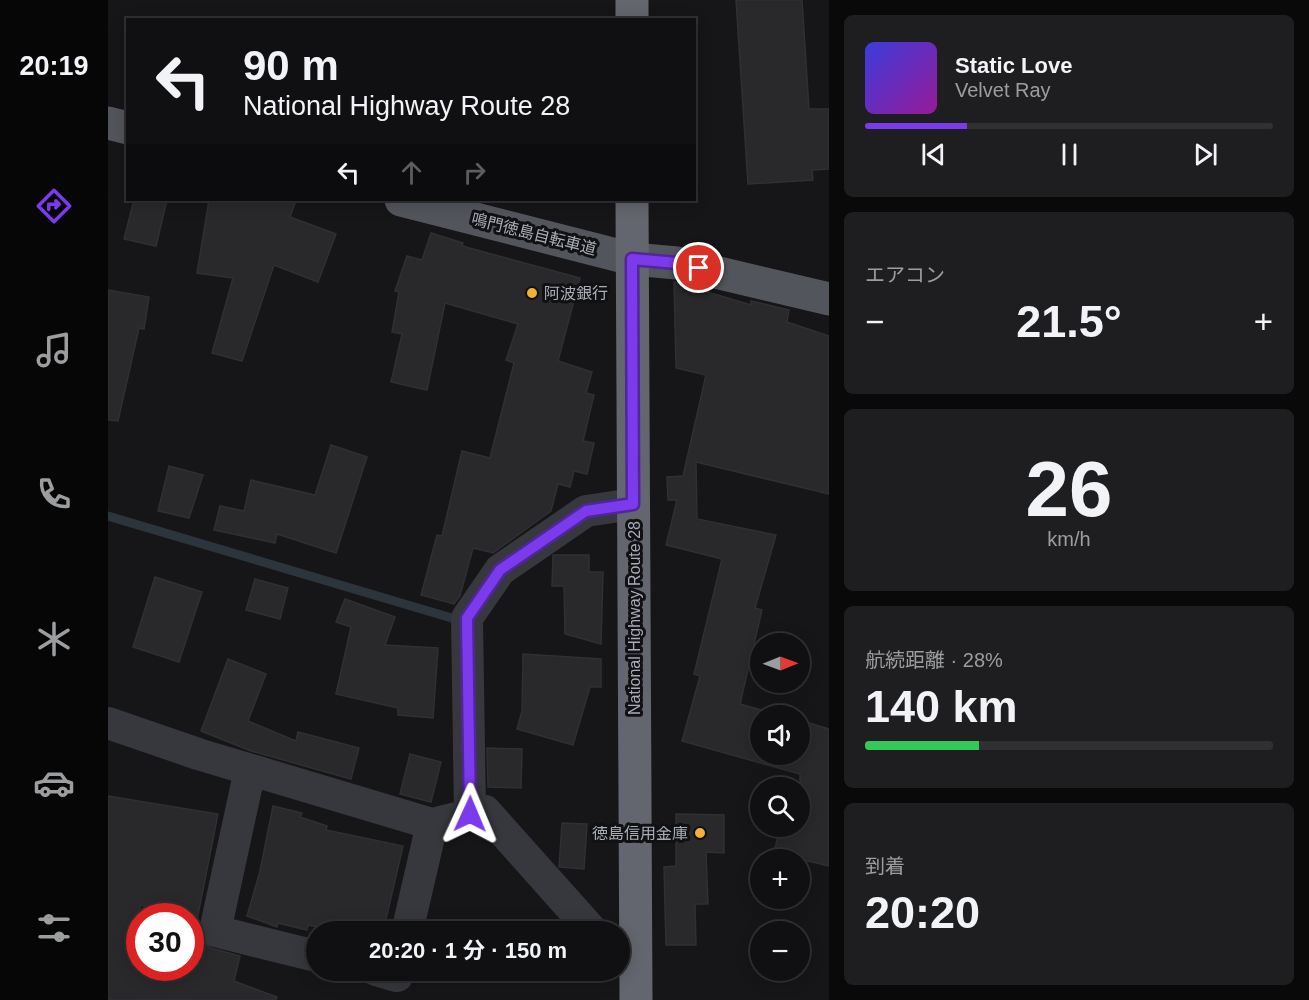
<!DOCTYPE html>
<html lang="ja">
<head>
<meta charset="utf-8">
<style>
  body { margin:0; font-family:Arial,"Noto Sans JP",sans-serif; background:#1e1e20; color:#f1f3f6; height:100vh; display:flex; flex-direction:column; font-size:22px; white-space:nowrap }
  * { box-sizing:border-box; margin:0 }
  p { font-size:20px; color:#9c9d9f }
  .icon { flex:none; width:33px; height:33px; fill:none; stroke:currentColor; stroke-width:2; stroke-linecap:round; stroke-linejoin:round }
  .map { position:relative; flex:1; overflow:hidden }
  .drawer { display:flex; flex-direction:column; gap:15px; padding:15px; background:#09090a; width:480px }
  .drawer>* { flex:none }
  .banner { position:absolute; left:18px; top:18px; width:570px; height:183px; border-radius:0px; box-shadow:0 3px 15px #0003,0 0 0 2px #303032; background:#101012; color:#f1f3f6; overflow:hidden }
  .needle { width:39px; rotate:89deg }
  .fabs { position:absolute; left:642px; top:633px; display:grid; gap:12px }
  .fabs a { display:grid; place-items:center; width:60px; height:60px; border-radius:50%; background:#101012; box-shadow:0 3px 15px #0003,0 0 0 2px #303032; font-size:30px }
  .speed { position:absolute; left:18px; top:903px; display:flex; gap:12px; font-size:30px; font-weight:700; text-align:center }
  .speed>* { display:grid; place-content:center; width:78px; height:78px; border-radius:50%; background:#101012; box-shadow:0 3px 15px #0003,0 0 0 2px #303032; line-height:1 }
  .speed .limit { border:9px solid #d22; background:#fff; color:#111 }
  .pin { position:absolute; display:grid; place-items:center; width:51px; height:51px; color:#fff; margin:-26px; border:3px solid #fff; border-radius:50%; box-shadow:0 2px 6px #0007 }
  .me { position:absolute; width:66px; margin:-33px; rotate:1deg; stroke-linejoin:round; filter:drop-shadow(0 0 4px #0008) }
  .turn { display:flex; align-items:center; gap:21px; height:126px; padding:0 18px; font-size:27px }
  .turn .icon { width:78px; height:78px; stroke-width:2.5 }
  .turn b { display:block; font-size:42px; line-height:51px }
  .lanes { display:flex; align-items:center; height:57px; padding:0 18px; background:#0003; justify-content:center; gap:30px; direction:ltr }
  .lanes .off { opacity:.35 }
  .big { font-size:45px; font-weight:700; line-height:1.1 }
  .drawer .card { flex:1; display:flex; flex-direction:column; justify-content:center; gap:9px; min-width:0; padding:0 21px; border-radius:9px; background:#1e1e20 }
  .drawer .dial { align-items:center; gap:0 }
  .dial b { font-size:78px; line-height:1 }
  .song { display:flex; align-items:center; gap:18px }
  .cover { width:72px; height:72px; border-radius:9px; background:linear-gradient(135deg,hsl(240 70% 55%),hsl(300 70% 35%)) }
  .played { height:6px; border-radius:3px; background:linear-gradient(90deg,#7c3aed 25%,#303032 25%) }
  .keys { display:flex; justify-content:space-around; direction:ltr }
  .heat { display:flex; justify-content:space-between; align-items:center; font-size:33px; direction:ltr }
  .charge { height:9px; border-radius:4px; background:linear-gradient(90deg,#34c759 28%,#303032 0) }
  .trip { position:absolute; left:198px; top:921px; width:324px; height:60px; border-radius:30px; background:#101012; box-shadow:0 3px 15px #0003,0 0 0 2px #303032; font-weight:700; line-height:60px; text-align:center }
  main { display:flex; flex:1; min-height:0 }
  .tab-bar { display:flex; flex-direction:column; width:108px; justify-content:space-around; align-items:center; background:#060607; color:#9c9d9f }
  .tab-bar .icon { width:42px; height:42px }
  .tab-bar .current { color:#7c3aed }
  .tab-bar b { font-size:27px; color:#f1f3f6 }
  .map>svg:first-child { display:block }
</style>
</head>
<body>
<main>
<nav class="tab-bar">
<b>20:19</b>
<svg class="icon current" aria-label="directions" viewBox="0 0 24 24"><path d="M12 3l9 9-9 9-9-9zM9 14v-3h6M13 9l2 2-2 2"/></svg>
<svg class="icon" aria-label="music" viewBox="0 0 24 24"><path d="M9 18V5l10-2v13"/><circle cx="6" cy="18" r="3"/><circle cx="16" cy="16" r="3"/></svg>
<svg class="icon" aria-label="phone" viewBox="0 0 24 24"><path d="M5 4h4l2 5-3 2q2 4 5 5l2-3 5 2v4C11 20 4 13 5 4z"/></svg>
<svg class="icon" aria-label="climate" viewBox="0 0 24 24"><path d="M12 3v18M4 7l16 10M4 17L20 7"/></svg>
<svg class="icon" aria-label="car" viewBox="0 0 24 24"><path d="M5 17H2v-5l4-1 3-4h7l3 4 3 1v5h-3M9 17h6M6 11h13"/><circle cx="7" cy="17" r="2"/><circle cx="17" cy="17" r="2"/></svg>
<svg class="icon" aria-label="filters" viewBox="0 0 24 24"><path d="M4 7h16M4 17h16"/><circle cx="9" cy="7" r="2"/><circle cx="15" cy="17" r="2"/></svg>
</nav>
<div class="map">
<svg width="721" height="1000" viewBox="0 0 721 1000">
  <rect width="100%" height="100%" fill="#161618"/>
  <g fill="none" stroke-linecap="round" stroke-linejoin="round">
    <polyline stroke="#2c353c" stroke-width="9" points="0,516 347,619"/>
  </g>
  <g fill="#29292c" stroke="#303034" stroke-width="1.5">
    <polygon points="628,0 694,0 701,109 721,109 721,169 704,170 705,180 640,184"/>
    <polygon points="26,200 59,200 48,246 16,239"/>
    <polygon points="101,200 188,200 182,217 228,234 210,282 166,265 134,361 104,353 125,278 89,273"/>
    <polygon points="323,233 355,243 354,246 472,278 450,361 484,372 478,393 486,395 475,441 486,443 479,474 466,471 462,487 450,484 443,511 385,553 365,548 352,596 346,604 313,595 329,535 334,536 354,451 382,458 406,363 398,360 410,324 337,303 319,390 283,382 294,334 284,332 291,292 287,291 299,256 314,260"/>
    <polygon points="566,282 643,305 643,301 681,310 679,322 721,336 721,494 588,462 589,519 668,535 647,608 654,610 632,704 674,716 652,716 652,754 692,754 692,720 721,729 721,866 666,853 672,826 692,826 692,774 574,741 592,676 586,674 614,559 558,545 569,500 560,500 559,477 575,476 598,375 568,368"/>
    <polygon points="0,290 41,297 36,329 31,328 10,421 0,420"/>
    <polygon points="223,445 259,457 228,553 169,534 167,543 106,530 112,506 136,511 143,480 207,495"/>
    <polygon points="61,466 95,475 81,518 50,511"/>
    <polygon points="445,555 481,555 481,572 495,572 493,644 457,634 456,586 444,586"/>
    <polygon points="47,577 94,592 71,662 25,647"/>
    <polygon points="147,579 180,588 172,619 138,610"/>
    <polygon points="237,599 287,617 277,645 330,648 325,718 290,715 290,708 228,694 243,627 228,622"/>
    <polygon points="415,654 493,659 493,687 482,687 465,745 409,729 414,711"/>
    <polygon points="120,659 158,674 140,721 188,741 190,732 251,748 243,779 143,751 93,731"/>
    <polygon points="379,748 414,749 413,788 380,787"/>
    <polygon points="302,754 333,762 323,802 292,794"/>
    <polygon points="0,796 110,814 89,920 82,916 32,905 32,968 82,968 82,939 93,942 103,948 132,956 126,981 169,997 168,1000 0,1000"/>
    <polygon points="165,806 194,813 192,817 219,826 218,830 295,846 275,932 236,932 200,925 199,930 170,923 169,927 139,916 152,871"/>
    <polygon points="568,814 616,815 616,853 598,852 600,904 587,904 588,945 558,945 556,867 568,866"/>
    <polygon points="454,823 479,824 476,869 451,867"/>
  </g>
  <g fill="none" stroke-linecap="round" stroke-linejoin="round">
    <g stroke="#37383d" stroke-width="32">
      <polyline points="0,723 90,754 324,824 377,811 485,932"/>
      <polyline points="142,770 107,931 208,956"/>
      <polyline points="362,814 359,618 392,570 478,511 525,504"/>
      <polyline points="299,932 324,824"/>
      <polyline points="268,970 289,976 290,970"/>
    </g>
    <g stroke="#53555c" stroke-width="33">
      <polyline points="0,123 20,128"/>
      <polyline points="293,200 524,259 569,263 721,299"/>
    </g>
    <g stroke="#63666e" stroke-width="33">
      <polyline points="524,0 524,20"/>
      <polyline points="524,200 528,1000"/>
    </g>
  </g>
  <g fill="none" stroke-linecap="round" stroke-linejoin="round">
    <defs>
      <polyline id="route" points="362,814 359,618 392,570 478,511 525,504 524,259 569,263 591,268"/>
    </defs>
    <use href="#route" stroke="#51269a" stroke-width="15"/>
    <use href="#route" stroke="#7c3aed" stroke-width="10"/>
  </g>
  <g fill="#f2b134" stroke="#111113" stroke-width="2">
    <circle cx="424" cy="293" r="6"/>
    <circle cx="592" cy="833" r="6"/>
  </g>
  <g text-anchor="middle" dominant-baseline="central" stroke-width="6" stroke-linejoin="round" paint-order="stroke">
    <g font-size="16" fill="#a8adb8" stroke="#111113">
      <text transform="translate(426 234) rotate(14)">鳴門徳島自転車道</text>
      <text transform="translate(526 618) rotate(-90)">National Highway Route 28</text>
    </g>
    <g font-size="16" fill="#a8adb8" stroke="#111113" text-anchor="start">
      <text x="436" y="293">阿波銀行</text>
      <text x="580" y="833" text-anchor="end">徳島信用金庫</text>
    </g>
  </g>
</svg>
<div class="fabs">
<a><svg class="needle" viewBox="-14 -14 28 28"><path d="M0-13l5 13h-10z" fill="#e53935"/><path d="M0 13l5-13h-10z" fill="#9c9d9f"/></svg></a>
<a><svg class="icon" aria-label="sound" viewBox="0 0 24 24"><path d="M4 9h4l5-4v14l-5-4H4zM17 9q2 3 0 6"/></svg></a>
<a><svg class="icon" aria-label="search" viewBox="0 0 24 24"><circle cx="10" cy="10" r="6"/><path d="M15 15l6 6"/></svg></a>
<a>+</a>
<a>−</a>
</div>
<div class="speed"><div class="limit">30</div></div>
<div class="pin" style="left:591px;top:268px;background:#d93025"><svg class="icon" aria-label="arrive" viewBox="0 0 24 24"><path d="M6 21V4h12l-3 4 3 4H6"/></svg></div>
<svg class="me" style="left:362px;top:814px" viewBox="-20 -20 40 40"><path d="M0-17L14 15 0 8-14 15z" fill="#7c3aed" stroke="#fff" stroke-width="4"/></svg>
<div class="trip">20:20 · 1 分 · 150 m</div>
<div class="banner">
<div class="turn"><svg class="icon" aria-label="left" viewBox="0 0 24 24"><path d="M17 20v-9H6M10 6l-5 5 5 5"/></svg><div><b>90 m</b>National Highway Route 28</div></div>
<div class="lanes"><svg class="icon" aria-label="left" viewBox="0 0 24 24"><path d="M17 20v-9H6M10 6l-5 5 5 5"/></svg><svg class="icon off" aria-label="ahead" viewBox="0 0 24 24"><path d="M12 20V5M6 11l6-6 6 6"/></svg><svg class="icon off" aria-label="right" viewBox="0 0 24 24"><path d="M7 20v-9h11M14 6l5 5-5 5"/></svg></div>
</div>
</div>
<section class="drawer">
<div class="card">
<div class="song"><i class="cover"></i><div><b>Static Love</b><p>Velvet Ray</p></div></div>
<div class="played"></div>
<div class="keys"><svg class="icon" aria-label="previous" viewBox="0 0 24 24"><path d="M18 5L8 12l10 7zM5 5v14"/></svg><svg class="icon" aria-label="pause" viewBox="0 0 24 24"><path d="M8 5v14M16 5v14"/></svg><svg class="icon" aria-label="next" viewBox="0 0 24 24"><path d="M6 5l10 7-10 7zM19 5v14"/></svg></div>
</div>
<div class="card"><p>エアコン</p>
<div class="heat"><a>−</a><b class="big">21.5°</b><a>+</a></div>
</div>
<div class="card dial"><b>26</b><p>km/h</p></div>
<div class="card"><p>航続距離 · 28%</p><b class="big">140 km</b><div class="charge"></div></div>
<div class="card"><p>到着</p><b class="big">20:20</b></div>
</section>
</main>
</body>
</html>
